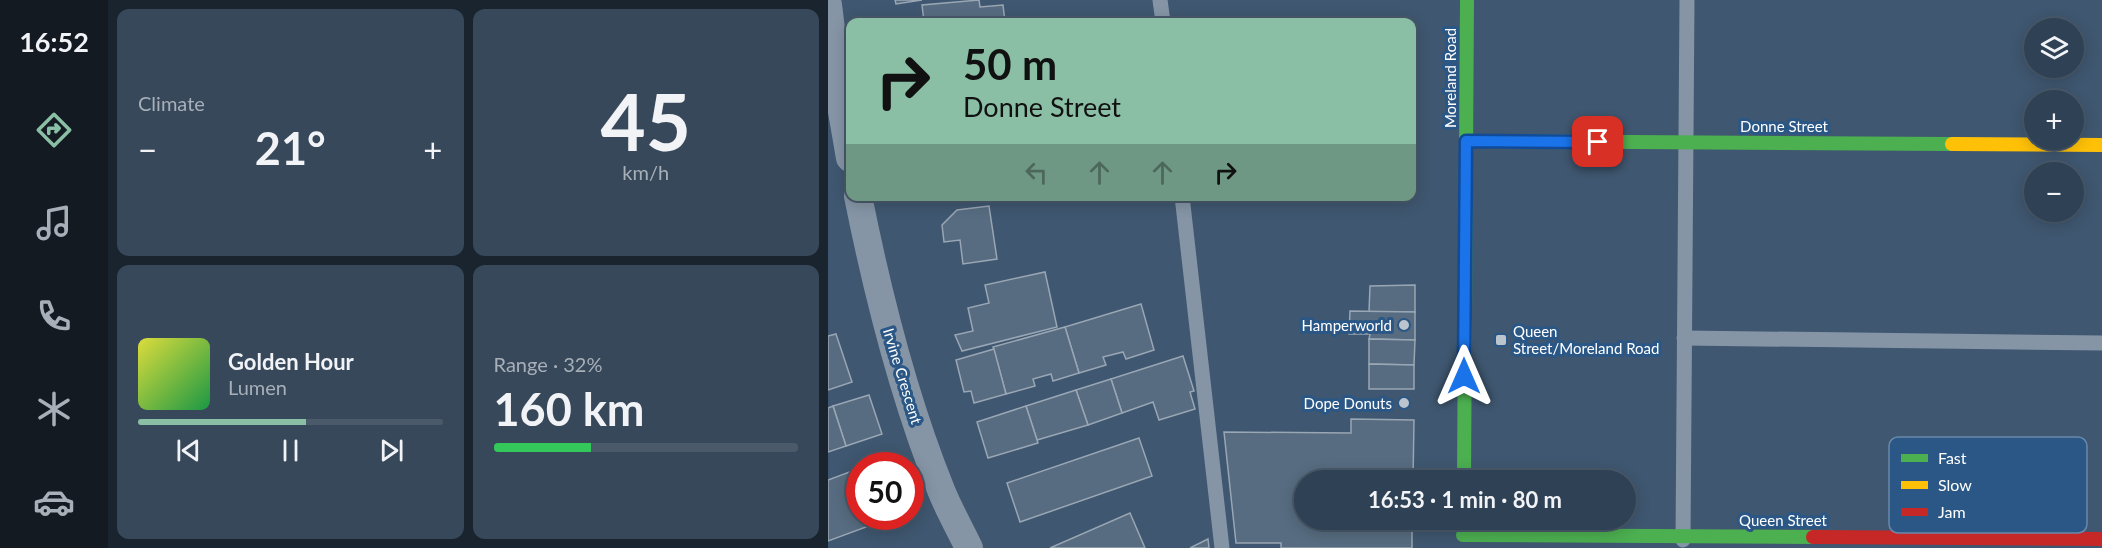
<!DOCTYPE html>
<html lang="en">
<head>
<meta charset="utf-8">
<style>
  body { margin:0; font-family:Lato,sans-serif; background:#37485a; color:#f1f3f6; height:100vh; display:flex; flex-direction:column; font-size:22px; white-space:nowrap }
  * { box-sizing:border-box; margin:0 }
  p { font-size:20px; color:#a7afb8 }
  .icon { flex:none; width:33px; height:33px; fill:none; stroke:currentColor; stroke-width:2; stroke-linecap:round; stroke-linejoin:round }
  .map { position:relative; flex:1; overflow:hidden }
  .details { display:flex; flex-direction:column; gap:9px; padding:9px; background:#1a242e; width:720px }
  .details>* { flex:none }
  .banner { position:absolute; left:18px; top:18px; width:570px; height:183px; border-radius:12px; box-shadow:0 3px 15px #0003,0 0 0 2px #4a5a6b; background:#8abfa5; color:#111; overflow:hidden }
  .controls { position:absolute; left:1196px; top:18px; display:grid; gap:12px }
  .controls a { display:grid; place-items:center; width:60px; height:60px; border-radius:50%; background:#2f4154; box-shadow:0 3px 15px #0003,0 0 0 2px #4a5a6b; font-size:30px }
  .speed { position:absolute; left:18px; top:452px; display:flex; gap:12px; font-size:30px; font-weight:700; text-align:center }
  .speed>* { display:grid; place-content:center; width:78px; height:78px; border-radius:50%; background:#2f4154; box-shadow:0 3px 15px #0003,0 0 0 2px #4a5a6b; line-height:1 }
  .speed .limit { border:9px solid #d22; background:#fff; color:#111 }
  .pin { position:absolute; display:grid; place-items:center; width:51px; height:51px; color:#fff; margin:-26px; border-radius:12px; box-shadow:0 3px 9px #0006 }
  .me { position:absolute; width:66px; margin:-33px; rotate:0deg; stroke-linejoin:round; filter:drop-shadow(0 0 4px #0008) }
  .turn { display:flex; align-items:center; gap:21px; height:126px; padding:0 18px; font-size:27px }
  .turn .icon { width:78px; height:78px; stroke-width:2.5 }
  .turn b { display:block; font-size:42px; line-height:51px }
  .lanes { display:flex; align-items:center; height:57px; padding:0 18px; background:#0003; justify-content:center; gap:30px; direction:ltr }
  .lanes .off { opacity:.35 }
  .big { font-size:45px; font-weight:700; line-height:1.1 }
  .details .card { flex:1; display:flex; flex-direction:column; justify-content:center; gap:9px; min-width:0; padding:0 21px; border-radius:12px; background:#37485a }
  .details .dial { align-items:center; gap:0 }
  .dial b { font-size:78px; line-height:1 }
  .song { display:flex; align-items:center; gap:18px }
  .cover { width:72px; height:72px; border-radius:9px; background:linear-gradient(135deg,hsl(60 70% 55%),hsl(140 70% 35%)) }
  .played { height:6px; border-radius:3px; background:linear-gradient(90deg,#8abfa5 55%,#4a5a6b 55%) }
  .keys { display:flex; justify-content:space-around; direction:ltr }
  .heat { display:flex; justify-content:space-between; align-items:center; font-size:33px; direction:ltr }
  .charge { height:9px; border-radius:4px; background:linear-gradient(90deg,#34c759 32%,#4a5a6b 0) }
  .details .tiles { flex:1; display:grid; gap:9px; grid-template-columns:repeat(2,1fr) }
  .trip { position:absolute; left:466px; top:470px; width:342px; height:60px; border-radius:30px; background:#2f4154; box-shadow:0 3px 15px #0003,0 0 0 2px #4a5a6b; font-weight:700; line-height:60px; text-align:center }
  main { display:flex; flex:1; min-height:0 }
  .menu { display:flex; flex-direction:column; width:108px; justify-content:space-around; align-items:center; background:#131a22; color:#a7afb8 }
  .menu .icon { width:42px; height:42px }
  .menu .on { color:#8abfa5 }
  .menu b { font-size:27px; color:#f1f3f6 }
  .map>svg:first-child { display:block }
</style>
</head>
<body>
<main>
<nav class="menu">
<b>16:52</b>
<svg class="icon on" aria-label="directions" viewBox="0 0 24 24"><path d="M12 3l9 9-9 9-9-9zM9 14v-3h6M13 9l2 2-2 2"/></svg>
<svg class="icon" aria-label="music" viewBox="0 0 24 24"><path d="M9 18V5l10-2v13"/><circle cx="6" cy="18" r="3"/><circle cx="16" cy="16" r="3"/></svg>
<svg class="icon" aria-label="phone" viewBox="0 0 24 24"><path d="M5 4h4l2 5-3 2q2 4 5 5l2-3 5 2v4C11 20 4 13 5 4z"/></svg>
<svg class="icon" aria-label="climate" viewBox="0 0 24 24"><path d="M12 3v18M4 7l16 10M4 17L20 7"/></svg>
<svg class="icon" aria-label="car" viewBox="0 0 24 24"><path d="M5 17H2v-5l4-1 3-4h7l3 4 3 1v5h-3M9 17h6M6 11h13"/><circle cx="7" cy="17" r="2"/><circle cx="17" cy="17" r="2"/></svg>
</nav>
<section class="details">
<div class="tiles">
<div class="card"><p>Climate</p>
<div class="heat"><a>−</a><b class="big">21°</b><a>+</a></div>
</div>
<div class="card dial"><b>45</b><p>km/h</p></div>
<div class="card">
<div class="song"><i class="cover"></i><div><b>Golden Hour</b><p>Lumen</p></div></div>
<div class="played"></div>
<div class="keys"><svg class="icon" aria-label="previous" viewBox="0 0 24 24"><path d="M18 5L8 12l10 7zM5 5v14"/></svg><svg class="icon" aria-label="pause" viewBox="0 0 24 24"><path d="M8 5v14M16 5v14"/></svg><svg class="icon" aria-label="next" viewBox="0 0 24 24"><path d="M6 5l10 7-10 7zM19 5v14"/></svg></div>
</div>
<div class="card"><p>Range · 32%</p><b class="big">160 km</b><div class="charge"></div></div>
</div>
</section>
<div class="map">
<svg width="1274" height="548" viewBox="0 0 1274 548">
  <rect width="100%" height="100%" fill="#3f5770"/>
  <g fill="#576c80" stroke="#99a6b4" stroke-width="1.5">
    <polygon points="67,0 94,0 68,4"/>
    <polygon points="151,0 152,7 175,5 177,22 96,22 94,5"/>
    <polygon points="161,206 169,259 135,264 132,240 116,242 114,225 129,210"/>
    <polygon points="217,272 229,327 134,351 127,335 145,331 140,308 161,303 157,285"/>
    <polygon points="587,285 587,312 541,312 542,286"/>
    <polygon points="313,304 326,350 298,359 295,352 275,357 278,365 251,373 237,327"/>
    <polygon points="522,311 587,312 587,340 541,339 542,334 521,334"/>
    <polygon points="237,327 251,373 225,381 223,374 205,379 207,386 178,394 165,347"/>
    <polygon points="8,334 24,382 0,390 0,336"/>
    <polygon points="541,339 587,340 586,365 541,364"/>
    <polygon points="166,349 178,394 146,403 143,391 136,392 128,360"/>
    <polygon points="355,356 366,391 362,392 367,409 331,420 325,402 294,413 283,379"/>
    <polygon points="541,364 586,365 586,389 541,389"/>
    <polygon points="283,379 294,413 260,425 248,390"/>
    <polygon points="248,390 260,425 209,440 198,406"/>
    <polygon points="41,395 54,434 18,446 5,406"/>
    <polygon points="5,406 18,446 0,452 0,408"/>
    <polygon points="198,406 210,443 160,458 149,422"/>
    <polygon points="523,419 586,420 585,480 477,480 477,519 584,519 584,548 453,548 453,543 408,543 396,432 523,433"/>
    <polygon points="311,438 324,476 192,522 179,483"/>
    <polygon points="32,468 32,516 65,517 0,541 0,480"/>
    <polygon points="302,513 317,548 222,548"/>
    <polygon points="380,539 381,548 362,548"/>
  </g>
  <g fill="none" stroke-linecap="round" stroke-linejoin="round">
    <g stroke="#8595a6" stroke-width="15">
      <polyline points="332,0 335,22"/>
      <polyline points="354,196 394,548"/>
      <polyline points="856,338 1274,343"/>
      <polyline points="855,540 859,0"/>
    </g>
    <g stroke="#8595a6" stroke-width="28">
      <polyline points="0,5 11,94 22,158"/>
      <path d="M30,196C50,296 75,396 113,490C121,510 132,529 141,548"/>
    </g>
    <g stroke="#4caf50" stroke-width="14">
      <polyline points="638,141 1124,144"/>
      <polyline points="636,480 639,0"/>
      <polyline points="635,535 985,537"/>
    </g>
    <polyline stroke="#ffc107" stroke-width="14" points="1124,144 1274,145"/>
    <polyline stroke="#c62828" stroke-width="14" points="985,537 1274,539"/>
  </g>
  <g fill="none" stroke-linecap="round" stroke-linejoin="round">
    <defs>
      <polyline id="route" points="636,376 638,141 770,142"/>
    </defs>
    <use href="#route" stroke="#114b97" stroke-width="15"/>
    <use href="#route" stroke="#1a73e8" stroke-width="10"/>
  </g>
  <g fill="#bcc4cd" stroke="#2a5785" stroke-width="2">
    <circle cx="576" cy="325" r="6"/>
    <rect x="667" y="334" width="12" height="12" rx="3"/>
    <circle cx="576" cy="403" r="6"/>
  </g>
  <g text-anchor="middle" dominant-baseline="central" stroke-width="6" stroke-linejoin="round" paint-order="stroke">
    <g font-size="15" fill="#fff" stroke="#2a5785">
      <text transform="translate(622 78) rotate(-90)">Moreland Road</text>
      <text x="956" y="126">Donne Street</text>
      <text transform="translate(75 376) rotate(73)">Irvine Crescent</text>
      <text x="955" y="520">Queen Street</text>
    </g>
    <g font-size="15" fill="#fff" stroke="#2a5785" text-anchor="end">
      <text x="564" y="325">Hamperworld</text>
      <text x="685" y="331" text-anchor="start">Queen<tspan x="685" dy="17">Street/Moreland Road</tspan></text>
      <text x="564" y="403">Dope Donuts</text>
    </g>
  </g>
  <rect x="1061" y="437" width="198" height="96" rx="9" fill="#2a5785" stroke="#6a89aa" stroke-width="1.5"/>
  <rect x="1073" y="454" width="27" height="8" fill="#4caf50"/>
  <rect x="1073" y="481" width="27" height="8" fill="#ffc107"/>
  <rect x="1073" y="508" width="27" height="8" fill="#c62828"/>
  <g font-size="16" fill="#fff">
    <text x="1110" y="464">Fast</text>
    <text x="1110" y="491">Slow</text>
    <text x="1110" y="518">Jam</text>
  </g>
</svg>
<div class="controls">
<a><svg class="icon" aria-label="layers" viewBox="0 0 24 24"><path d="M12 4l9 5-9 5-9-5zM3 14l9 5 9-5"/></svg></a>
<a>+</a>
<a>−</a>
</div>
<div class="speed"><div class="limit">50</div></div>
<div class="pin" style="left:770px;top:142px;background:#d93025"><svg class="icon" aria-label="arrive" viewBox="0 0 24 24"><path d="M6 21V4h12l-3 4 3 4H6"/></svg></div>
<svg class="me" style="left:636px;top:376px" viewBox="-20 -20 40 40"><path d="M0-17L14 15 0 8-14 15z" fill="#1a73e8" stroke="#fff" stroke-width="4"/></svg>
<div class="trip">16:53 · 1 min · 80 m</div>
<div class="banner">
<div class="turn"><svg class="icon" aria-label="right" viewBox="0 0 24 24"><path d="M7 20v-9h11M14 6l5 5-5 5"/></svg><div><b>50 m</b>Donne Street</div></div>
<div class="lanes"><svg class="icon off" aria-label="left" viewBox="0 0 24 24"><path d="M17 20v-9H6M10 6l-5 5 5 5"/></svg><svg class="icon off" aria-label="ahead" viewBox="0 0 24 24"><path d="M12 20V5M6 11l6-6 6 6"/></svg><svg class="icon off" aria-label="ahead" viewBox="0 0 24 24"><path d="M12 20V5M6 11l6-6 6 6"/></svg><svg class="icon" aria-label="right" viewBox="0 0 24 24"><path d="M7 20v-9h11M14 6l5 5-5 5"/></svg></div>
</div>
</div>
</main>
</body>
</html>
